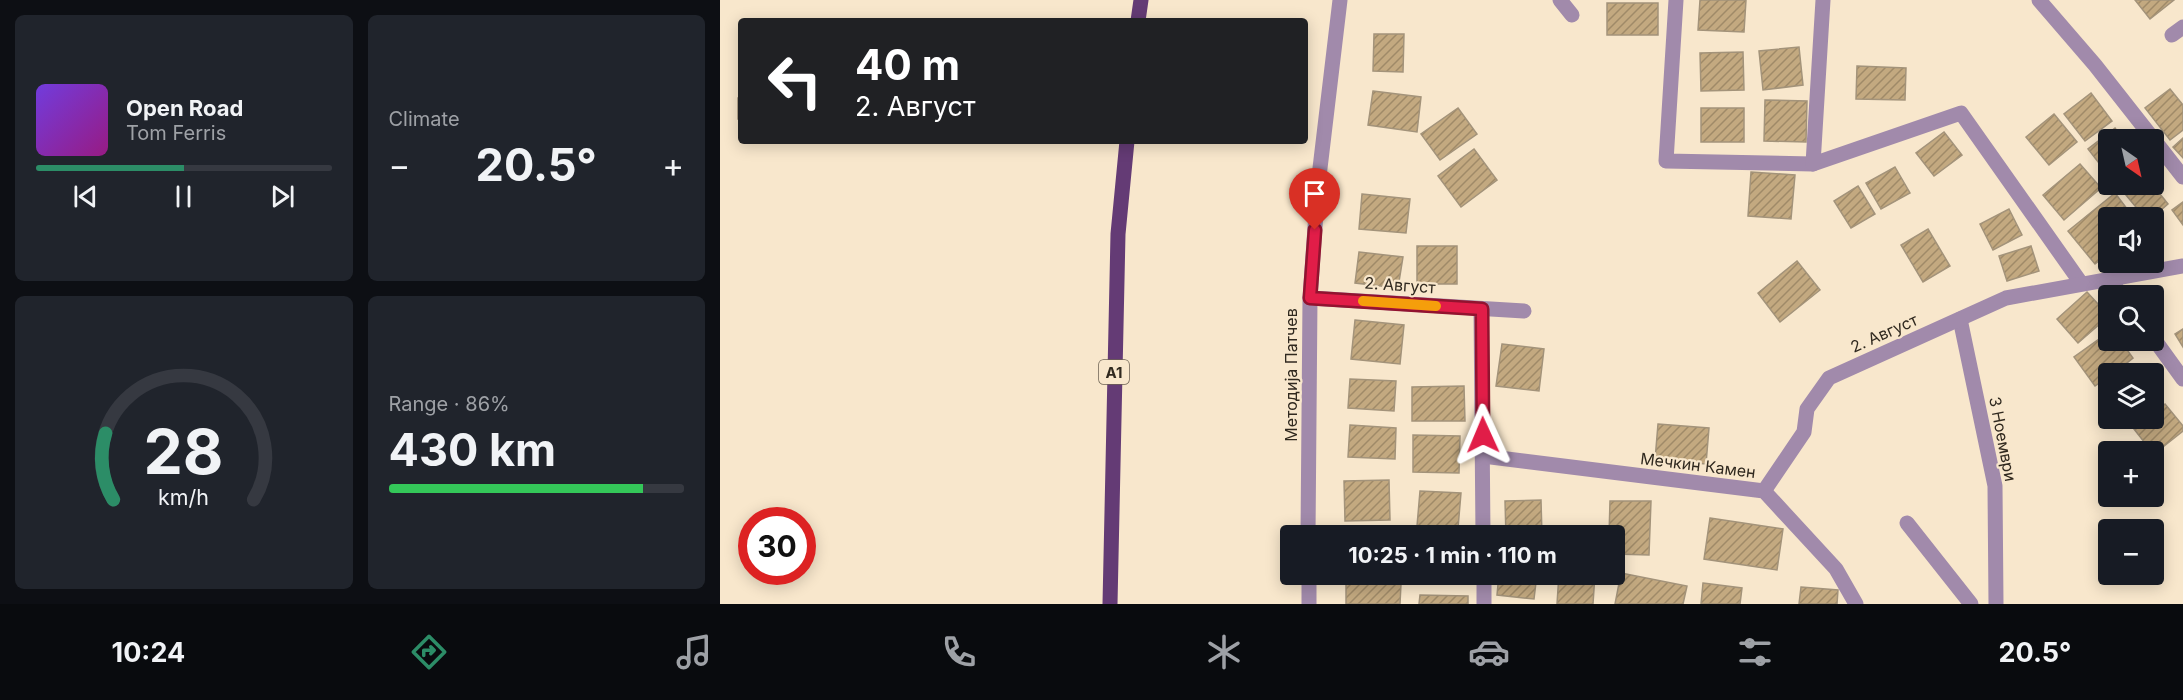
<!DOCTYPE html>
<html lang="en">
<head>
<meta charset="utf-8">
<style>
  body { margin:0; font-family:Inter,sans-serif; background:#20242c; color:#f1f3f6; height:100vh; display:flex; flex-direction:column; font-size:22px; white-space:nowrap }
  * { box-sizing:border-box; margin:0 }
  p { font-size:20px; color:#9ea1a6 }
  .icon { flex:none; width:33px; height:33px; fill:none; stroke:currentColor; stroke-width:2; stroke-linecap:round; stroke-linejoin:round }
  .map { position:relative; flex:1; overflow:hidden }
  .details { display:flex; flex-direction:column; gap:15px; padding:15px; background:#0d0f14; width:720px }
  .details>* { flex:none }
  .guide { position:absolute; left:18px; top:18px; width:570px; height:126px; border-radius:6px; box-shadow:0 3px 15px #0003; background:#202124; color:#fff; overflow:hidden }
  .needle { width:39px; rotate:146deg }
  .buttons { position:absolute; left:1378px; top:129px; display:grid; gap:12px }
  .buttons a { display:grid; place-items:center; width:66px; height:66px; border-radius:6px; background:#171b24; box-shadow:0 3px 15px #0003; font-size:30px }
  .speed { position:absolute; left:18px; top:507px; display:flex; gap:12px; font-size:30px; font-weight:700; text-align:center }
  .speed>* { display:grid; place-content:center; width:78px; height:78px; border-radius:50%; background:#171b24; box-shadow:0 3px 15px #0003; line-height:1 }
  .speed .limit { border:9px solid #d22; background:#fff; color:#111 }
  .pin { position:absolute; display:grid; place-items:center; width:51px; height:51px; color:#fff; margin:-62px -26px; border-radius:50% 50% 50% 0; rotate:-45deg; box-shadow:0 0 6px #0007 }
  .pin .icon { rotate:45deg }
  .me { position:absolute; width:66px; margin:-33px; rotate:359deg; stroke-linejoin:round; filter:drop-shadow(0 0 4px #0008) }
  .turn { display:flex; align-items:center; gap:21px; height:126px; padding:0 18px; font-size:27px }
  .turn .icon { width:78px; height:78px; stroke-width:2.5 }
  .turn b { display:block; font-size:42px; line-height:51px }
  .big { font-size:45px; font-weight:700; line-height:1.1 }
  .details .widget { flex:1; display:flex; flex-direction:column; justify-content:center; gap:9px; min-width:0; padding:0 21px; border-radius:9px; background:#20242c }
  .details .dial { align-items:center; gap:0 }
  .dial svg { height:156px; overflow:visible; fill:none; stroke:#363941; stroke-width:7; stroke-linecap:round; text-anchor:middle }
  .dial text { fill:#f1f3f6; stroke:none }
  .song { display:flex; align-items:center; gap:18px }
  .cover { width:72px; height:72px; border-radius:9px; background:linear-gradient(135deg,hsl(260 70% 55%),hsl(310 70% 35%)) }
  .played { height:6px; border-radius:3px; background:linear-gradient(90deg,#2c8d67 50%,#363941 50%) }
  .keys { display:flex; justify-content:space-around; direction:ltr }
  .heat { display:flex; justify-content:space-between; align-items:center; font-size:33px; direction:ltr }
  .charge { height:9px; border-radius:4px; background:linear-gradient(90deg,#34c759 86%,#363941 0) }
  .details .tiles { flex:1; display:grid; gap:15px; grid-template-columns:repeat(2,1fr) }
  .trip { position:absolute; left:560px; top:525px; width:345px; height:60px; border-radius:6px; background:#171b24; box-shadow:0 3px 15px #0003; font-weight:700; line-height:60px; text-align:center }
  .menu { display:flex; height:96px; justify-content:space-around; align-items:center; background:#090b0e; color:#9ea1a6 }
  .menu .icon { width:42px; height:42px }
  .menu .current { color:#2c8d67 }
  .menu b { font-size:27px; color:#f1f3f6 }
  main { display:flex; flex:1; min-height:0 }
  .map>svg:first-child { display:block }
</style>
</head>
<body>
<main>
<section class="details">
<div class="tiles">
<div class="widget">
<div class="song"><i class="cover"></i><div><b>Open Road</b><p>Tom Ferris</p></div></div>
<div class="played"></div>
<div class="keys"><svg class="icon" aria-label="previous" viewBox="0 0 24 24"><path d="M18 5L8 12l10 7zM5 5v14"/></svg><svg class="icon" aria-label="pause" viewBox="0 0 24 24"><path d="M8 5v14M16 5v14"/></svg><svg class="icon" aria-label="next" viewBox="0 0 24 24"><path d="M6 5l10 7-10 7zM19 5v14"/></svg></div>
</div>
<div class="widget"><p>Climate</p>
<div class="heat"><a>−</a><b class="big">20.5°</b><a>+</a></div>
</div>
<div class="widget dial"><svg viewBox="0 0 100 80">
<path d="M14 69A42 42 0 1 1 86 69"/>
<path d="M14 69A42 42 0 0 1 10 35" stroke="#2c8d67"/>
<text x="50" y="56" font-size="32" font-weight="700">28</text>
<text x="50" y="72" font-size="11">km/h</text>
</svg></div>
<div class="widget"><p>Range · 86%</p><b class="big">430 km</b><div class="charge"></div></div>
</div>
</section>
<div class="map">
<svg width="1463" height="604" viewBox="0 0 1463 604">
  <defs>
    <pattern id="building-hatch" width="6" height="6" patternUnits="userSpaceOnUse" patternTransform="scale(1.5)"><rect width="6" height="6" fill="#c3a980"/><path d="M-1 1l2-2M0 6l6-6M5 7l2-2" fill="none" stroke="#9f8a68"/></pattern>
  </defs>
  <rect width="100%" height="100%" fill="#f8e7cc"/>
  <g fill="url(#building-hatch)" stroke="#a3937a" stroke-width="1.5">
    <polygon points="980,0 1026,0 1024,32 978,30"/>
    <polygon points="1415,0 1454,0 1430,19"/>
    <rect x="887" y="3" width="51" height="32"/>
    <polygon points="654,34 684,34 683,72 653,71"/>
    <polygon points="1079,47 1083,85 1043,90 1039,51"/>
    <polygon points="1023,52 1024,90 981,91 980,53"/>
    <polygon points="1137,66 1186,68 1185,100 1136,99"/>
    <polygon points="1450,89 1463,105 1463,130 1450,140 1425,108"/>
    <polygon points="653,91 701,97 697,132 648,125"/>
    <polygon points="1371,93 1392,121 1365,141 1344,114"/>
    <rect x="18" y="98" width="3" height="21"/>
    <polygon points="1045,100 1087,101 1086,142 1044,141"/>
    <polygon points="738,108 757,134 720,160 701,134"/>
    <rect x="981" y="108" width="43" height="34"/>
    <polygon points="1334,114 1357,142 1329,165 1306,137"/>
    <polygon points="1395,128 1403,140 1389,140 1389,176 1368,149"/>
    <polygon points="1224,132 1242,155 1214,176 1196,153"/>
    <polygon points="1463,138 1463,158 1453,147"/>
    <polygon points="754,149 777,180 741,207 718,176"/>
    <polygon points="1360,164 1381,188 1344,220 1323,195"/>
    <polygon points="1175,167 1190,193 1161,209 1146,183"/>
    <polygon points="1031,172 1075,175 1071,219 1028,216"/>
    <polygon points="1419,184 1432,184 1448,204 1432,218 1425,218 1406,195"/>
    <polygon points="1138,186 1155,214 1131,228 1114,201"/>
    <polygon points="1395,193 1414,218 1389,218 1389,253 1375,264 1348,231"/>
    <polygon points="642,194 690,199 686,233 639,229"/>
    <polygon points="1463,202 1463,225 1452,210"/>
    <polygon points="1289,209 1302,235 1273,250 1260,224"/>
    <polygon points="1208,229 1230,266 1203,282 1181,245"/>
    <rect x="697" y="246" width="40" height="38"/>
    <polygon points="1311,246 1319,271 1287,281 1279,256"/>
    <polygon points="639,252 683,257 678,288 635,283"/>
    <polygon points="1077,261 1100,290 1060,322 1038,293"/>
    <polygon points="1367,292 1389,316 1358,343 1337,319"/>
    <polygon points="635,320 684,325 680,364 631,359"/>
    <polygon points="1463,329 1463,347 1455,334"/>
    <polygon points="1389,332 1389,340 1400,340 1413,358 1393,374 1389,374 1389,376 1375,386 1354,357"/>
    <polygon points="782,344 824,349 819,391 776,386"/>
    <polygon points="630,379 676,381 674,411 628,408"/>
    <polygon points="744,386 745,421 692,421 692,387"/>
    <polygon points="1445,404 1463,426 1463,431 1434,454 1434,452 1432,452 1414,429 1427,418 1434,418 1434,413"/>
    <polygon points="1400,418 1414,418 1404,425"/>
    <polygon points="938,424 989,428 986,464 935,460"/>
    <polygon points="630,425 676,428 675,459 628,457"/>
    <polygon points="693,435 740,436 739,473 693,472"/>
    <polygon points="669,480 670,520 625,521 624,481"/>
    <polygon points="700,491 741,493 738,528 697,526"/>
    <polygon points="821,500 822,536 786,536 785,501"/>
    <polygon points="890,501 931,501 929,555 894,554 894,536 889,536"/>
    <polygon points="990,518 1063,529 1057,570 984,559"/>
    <polygon points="628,533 667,536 628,536"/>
    <polygon points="901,573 967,586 963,604 895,604"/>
    <polygon points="692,574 739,574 739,584 691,582"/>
    <polygon points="779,574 817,574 814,599 777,595"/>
    <polygon points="839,574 875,574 873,604 837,604"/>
    <polygon points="626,583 681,584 680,604 626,604"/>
    <polygon points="983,583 1022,588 1020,604 981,604"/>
    <polygon points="1081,587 1118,590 1117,604 1079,604"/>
    <polygon points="700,595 748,596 748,604 699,604"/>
  </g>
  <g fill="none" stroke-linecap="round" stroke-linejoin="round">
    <g stroke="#a18aab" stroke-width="15">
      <polyline points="840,0 852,15"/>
      <polyline points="956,0 946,161 1093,164 1241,113 1361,283"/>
      <polyline points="1319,0 1375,65 1434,140"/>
      <polyline points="1452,35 1463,27"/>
      <polyline points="1434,140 1463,177"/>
      <polyline points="1093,164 1103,0"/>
      <polyline points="1389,278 1402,296"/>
      <polyline points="590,298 804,311"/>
      <polyline points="761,309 763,536"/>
      <polyline points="1240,319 1275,486 1276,604"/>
      <polyline points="1434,339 1463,379"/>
      <polyline points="763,456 1044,491 1116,569 1136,604"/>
      <polyline points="1044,491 1084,432 1087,409 1109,378 1286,298 1463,266"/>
      <polyline points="1187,523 1251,604"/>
      <polyline points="588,536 590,298 598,185 620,0"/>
      <polyline points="589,574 589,604"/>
      <polyline points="764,574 764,604"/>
    </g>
    <g stroke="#643b75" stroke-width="15">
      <polyline points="418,21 421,0"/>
      <polyline points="390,604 398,234 407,141"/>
    </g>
  </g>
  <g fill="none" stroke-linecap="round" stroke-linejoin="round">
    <defs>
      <polyline id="route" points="595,230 590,298 762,309 763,435"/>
    </defs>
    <use href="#route" stroke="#92132f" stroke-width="15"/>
    <use href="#route" stroke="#e11d48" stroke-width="10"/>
    <polyline stroke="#f59e0b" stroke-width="10" points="643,301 716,306"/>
  </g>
  <g text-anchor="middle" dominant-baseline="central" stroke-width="4.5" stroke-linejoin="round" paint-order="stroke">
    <rect fill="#f8e7cc" stroke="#6c6253" stroke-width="1.5" x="379" y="360" width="30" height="24" rx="4.5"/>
    <g font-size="15" font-weight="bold" fill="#30291f">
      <text x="394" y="372">A1</text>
    </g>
    <g font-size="16" fill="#30291f" stroke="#f8e7cc">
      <text transform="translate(680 285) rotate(4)">2. Август</text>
      <text transform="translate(1164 333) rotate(-24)">2. Август</text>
      <text transform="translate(571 375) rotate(-90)">Методиjа Патчев</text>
      <text transform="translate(1283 439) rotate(79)">3 Ноември</text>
      <text transform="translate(978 465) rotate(7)">Мечкин Камен</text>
    </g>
  </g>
</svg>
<div class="buttons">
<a><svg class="needle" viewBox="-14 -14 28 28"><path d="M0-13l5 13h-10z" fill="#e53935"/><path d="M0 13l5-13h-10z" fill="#9ea1a6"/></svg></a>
<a><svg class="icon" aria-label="sound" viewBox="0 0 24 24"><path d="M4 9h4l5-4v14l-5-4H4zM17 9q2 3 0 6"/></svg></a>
<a><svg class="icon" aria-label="search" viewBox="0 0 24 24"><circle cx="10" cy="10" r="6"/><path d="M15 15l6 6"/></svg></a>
<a><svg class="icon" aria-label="layers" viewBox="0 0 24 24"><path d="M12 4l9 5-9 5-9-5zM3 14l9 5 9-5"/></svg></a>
<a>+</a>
<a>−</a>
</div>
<div class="speed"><div class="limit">30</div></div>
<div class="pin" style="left:595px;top:230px;background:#d93025"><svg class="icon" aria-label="arrive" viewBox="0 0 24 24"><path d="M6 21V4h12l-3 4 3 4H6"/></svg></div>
<svg class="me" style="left:763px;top:435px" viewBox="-20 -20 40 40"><path d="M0-17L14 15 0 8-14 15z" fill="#e11d48" stroke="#fff" stroke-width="4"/></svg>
<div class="trip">10:25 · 1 min · 110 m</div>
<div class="guide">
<div class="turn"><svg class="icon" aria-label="left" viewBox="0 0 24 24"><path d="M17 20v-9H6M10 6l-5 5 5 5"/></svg><div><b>40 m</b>2. Август</div></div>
</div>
</div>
</main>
<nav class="menu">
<b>10:24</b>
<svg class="icon current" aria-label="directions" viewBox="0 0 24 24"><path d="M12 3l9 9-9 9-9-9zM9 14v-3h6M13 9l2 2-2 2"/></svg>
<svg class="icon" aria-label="music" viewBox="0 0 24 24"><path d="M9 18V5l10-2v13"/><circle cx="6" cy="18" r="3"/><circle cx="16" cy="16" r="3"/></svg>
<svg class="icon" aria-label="phone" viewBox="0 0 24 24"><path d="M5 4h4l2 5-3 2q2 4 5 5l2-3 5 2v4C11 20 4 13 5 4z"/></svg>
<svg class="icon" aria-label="climate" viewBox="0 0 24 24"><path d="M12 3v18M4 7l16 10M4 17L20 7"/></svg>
<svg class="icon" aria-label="car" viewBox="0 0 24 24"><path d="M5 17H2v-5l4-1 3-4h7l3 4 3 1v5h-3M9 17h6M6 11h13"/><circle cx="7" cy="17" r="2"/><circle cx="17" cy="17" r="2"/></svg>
<svg class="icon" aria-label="filters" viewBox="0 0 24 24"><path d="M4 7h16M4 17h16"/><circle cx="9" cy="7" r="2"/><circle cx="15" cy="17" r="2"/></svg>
<b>20.5°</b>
</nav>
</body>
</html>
